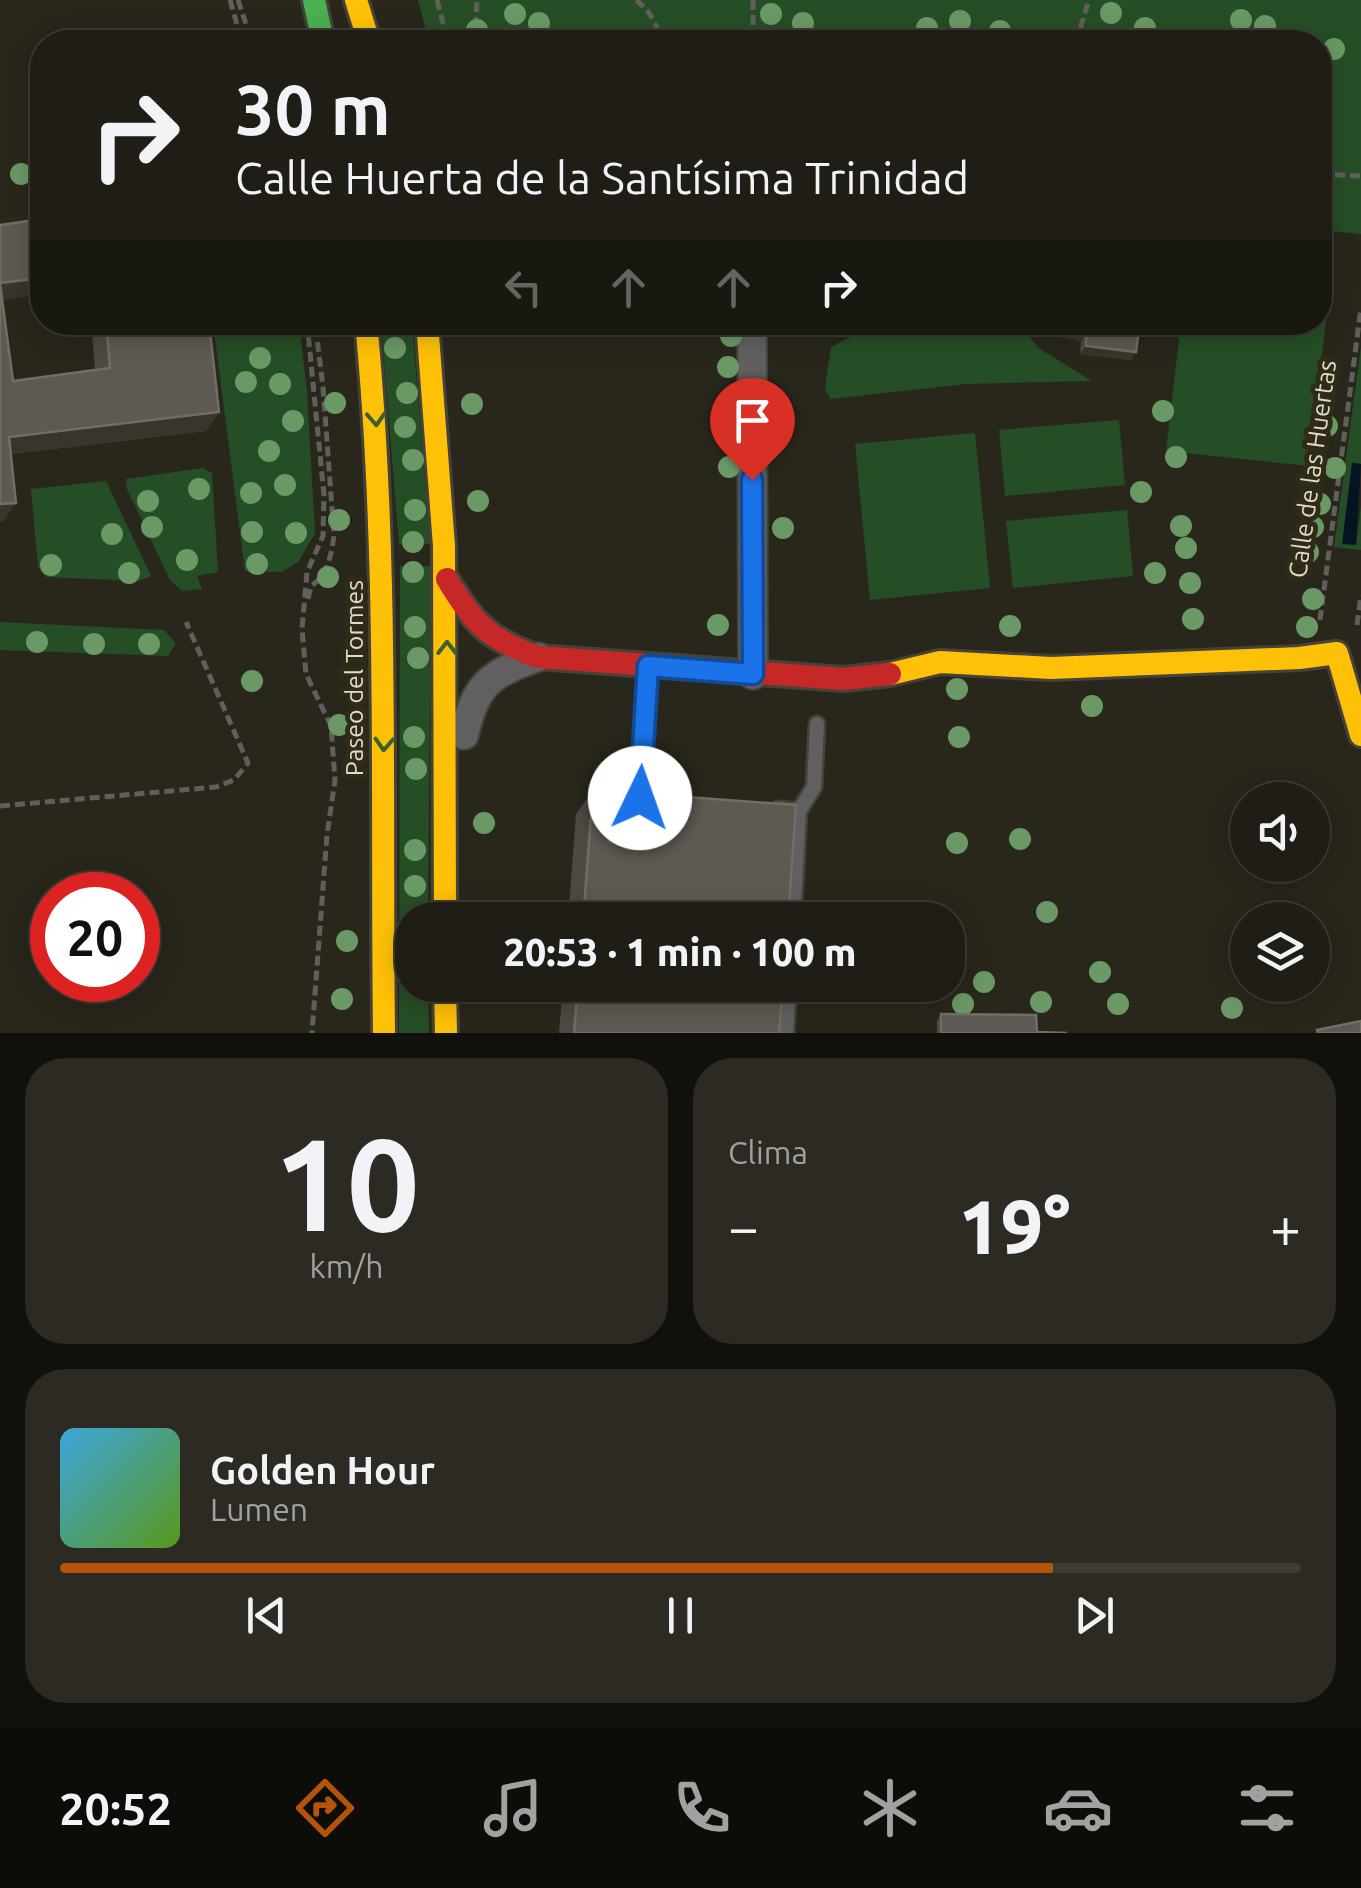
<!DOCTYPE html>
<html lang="es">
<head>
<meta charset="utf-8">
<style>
  body { margin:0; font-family:Ubuntu,sans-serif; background:#2c2a22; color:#f1f3f6; height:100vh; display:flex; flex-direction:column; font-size:38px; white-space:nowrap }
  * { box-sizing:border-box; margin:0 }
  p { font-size:32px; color:#a1a2a0 }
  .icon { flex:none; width:55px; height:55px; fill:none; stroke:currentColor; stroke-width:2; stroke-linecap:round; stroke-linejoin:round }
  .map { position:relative; height:1033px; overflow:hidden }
  .details { display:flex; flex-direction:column; gap:25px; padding:25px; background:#11100c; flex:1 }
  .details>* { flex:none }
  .top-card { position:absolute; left:30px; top:30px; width:1302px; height:305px; border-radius:40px; box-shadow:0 5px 25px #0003,0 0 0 2px #3c3b34; background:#1f1d15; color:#f1f3f6; overflow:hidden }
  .buttons { position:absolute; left:1230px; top:782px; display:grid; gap:20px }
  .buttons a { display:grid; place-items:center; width:100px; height:100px; border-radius:50%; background:#1f1d15; box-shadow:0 5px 25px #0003,0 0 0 2px #3c3b34; font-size:50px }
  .speed { position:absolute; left:30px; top:872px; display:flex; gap:20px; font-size:50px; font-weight:700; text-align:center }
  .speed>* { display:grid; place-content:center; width:130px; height:130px; border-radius:50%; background:#1f1d15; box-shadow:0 5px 25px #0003,0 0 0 2px #3c3b34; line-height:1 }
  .speed .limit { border:15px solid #d22; background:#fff; color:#111 }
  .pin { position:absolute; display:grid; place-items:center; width:85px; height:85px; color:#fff; margin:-102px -42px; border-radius:50% 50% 50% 0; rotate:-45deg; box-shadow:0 0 10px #0007 }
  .pin .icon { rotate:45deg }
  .me { position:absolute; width:110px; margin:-55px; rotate:3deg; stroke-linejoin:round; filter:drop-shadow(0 0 8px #0008) }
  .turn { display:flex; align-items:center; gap:35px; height:210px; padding:0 40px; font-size:45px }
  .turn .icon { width:130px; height:130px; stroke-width:2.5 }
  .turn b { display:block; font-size:70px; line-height:85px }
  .lanes { display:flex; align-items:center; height:95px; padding:0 40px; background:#0003; justify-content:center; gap:50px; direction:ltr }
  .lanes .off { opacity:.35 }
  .big { font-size:75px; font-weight:800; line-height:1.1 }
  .details .widget { flex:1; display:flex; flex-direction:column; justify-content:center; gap:15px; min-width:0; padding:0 35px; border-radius:40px; background:#2c2a22 }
  .details .dial { align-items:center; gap:0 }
  .dial b { font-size:130px; line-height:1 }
  .song { display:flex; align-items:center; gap:30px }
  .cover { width:120px; height:120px; border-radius:15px; background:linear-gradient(135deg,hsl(200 70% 55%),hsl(90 70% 35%)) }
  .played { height:10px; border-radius:5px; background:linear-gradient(90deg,#b45309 80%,#3c3b34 80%) }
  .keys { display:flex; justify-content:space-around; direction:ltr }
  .heat { display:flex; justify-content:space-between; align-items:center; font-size:55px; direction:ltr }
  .details .tiles { flex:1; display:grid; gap:25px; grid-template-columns:1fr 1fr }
  .widget:last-child { grid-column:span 2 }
  .trip { position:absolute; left:395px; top:902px; width:570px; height:100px; border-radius:40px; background:#1f1d15; box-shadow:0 5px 25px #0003,0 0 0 2px #3c3b34; font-weight:800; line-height:100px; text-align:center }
  .tab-bar { display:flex; height:160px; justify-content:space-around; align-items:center; background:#0c0c08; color:#a1a2a0 }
  .tab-bar .icon { width:70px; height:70px }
  .tab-bar .current { color:#b45309 }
  .tab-bar b { font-size:45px; color:#f1f3f6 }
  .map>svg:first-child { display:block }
</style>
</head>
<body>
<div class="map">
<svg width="1361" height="1033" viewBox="0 0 1361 1033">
  <rect width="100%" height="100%" fill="#29271c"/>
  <g fill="#264e26">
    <polygon points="418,0 1361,0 1361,234 1320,230 1320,42 429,42"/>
    <polygon points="1320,250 1334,252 1309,466 1166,451 1181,323 1320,322"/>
    <polygon points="881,322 1017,323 1040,349 1092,381 966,384 830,399 825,388 831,347"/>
    <polygon points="213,323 299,323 307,392 315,533 299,561 282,572 245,571"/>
    <polygon points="381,323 412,323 430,544 399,544"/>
    <polygon points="1361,347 1361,464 1353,463 1356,545 1361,506 1361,550 1334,547"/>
    <polygon points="1119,420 1125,485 1005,496 999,430"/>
    <polygon points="975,433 990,588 870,600 855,444"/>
    <polygon points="203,468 212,473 218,572 197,576 202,589 182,591 170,580 127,489 126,479"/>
    <polygon points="106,481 151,576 139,581 46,577 38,567 31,489"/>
    <polygon points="1127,510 1133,576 1013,588 1006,521"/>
    <polygon points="400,566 431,566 428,920 412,920 412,985 428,985 429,1033 399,1033"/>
    <polygon points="0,622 164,630 176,643 168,656 0,650"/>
  </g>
  <polygon fill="#051423" points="1352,463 1361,464 1356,545 1342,544"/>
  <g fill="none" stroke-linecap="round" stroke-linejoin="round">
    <defs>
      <g id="lane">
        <polyline points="648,667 640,798 652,799"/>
        <polyline points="778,809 799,811 793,920"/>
        <polyline points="799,811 814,787 817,724"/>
        <polyline points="786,1033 789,985"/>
      </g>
      <g id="street">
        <polyline points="752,322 753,675"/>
        <path d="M464,735C475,685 490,673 538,657"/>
      </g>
      <polyline id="fast" points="314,0 323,42"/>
      <g id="slow">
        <polyline points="356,0 369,42"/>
        <path d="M366,322C389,559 381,796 384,1033"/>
        <polyline points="427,322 444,546 445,920"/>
        <polyline points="890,674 940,662 1051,668 1299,658 1337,653 1361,735"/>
        <polyline points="445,985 446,1033"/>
      </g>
      <path id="jam" d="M447,579C473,623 489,640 538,657L844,679L890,674"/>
    </defs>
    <use href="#lane" stroke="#454339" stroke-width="19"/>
    <use href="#street" stroke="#454339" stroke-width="32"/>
    <use href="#fast" stroke="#454339" stroke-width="28"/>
    <use href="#slow" stroke="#454339" stroke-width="28"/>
    <use href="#jam" stroke="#454339" stroke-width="28"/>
    <g stroke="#615f5c" stroke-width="5" stroke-dasharray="10 5" stroke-linecap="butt">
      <polyline points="230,0 242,42"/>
      <polyline points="238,0 252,42"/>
      <polyline points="437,0 448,42"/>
      <path d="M636,0C650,11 658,25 661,42"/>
      <polyline points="753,0 753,42"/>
      <polyline points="475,42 477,0"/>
      <polyline points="1076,42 1089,0"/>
      <polyline points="1320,174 1361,176"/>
      <polyline points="307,322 324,495 323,536 307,572 302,629 306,674 331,726 335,780 327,835 312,1033"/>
      <path d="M308,599L311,586C328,575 331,555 334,536L323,387L315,322"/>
      <polyline points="1320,620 1361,308"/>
      <polyline points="1357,625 1361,595"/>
      <polyline points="0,806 216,787 234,780 248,763 186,622"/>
    </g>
    <use href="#lane" stroke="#615f5f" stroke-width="14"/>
    <use href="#street" stroke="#615f5f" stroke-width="28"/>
    <use href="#fast" stroke="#4caf50" stroke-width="22"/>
    <use href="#slow" stroke="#ffc107" stroke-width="22"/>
    <use href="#jam" stroke="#c62828" stroke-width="22"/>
  </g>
  <g fill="#6a9965">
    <circle cx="1111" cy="13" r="11"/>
    <circle cx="515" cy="14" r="11"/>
    <circle cx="771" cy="14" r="11"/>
    <circle cx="1241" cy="20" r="11"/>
    <circle cx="960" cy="21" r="11"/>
    <circle cx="539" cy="23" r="11"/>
    <circle cx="803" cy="23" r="11"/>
    <circle cx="1265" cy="26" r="11"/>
    <circle cx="927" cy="28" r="11"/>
    <circle cx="1145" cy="28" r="11"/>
    <circle cx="477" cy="30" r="11"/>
    <circle cx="1000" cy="31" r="11"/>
    <circle cx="1334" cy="49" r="11"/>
    <circle cx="21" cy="174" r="11"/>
    <circle cx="731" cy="336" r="11"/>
    <circle cx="395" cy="348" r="11"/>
    <circle cx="260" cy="358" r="11"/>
    <circle cx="728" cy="367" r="11"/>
    <circle cx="246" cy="382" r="11"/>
    <circle cx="280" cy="384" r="11"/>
    <circle cx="407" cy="393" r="11"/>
    <circle cx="335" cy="403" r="11"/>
    <circle cx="472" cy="404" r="11"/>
    <circle cx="1163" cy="411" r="11"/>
    <circle cx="293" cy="421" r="11"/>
    <circle cx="725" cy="426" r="11"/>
    <circle cx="1327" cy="426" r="11"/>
    <circle cx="405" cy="427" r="11"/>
    <circle cx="269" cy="451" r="11"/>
    <circle cx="1176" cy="457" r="11"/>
    <circle cx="413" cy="460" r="11"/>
    <circle cx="729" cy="467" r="11"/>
    <circle cx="1335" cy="468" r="11"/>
    <circle cx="285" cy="485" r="11"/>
    <circle cx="199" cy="489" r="11"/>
    <circle cx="1141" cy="492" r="11"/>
    <circle cx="251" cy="493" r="11"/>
    <circle cx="148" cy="501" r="11"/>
    <circle cx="478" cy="501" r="11"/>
    <circle cx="1320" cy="504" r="11"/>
    <circle cx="415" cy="510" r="11"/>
    <circle cx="339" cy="520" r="11"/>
    <circle cx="1181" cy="526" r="11"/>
    <circle cx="152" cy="527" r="11"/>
    <circle cx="1313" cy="527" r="11"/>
    <circle cx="783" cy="528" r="11"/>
    <circle cx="252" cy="532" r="11"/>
    <circle cx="296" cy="533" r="11"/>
    <circle cx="112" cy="534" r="11"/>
    <circle cx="413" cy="542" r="11"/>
    <circle cx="1186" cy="548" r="11"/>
    <circle cx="1308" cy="552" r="11"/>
    <circle cx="187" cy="560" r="11"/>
    <circle cx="257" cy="564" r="11"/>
    <circle cx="51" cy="565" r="11"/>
    <circle cx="413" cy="572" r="11"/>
    <circle cx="129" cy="573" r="11"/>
    <circle cx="1155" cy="573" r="11"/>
    <circle cx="328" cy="577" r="11"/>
    <circle cx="1190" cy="583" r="11"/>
    <circle cx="1313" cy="599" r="11"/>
    <circle cx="1193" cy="619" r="11"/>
    <circle cx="718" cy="625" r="11"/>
    <circle cx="1010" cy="626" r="11"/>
    <circle cx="415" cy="627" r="11"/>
    <circle cx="1307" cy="627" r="11"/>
    <circle cx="37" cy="642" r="11"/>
    <circle cx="94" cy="644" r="11"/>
    <circle cx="149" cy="644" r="11"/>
    <circle cx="418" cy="658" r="11"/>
    <circle cx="252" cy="681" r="11"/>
    <circle cx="957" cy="689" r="11"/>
    <circle cx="1092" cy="706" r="11"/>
    <circle cx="339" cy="725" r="11"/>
    <circle cx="414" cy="737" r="11"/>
    <circle cx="959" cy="737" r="11"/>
    <circle cx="416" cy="769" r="11"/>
    <circle cx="484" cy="823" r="11"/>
    <circle cx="1020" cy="839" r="11"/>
    <circle cx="957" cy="843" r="11"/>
    <circle cx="415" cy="850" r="11"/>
    <circle cx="415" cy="886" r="11"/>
    <circle cx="1047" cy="912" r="11"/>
    <circle cx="347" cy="941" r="11"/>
    <circle cx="1100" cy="972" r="11"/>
    <circle cx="984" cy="982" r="11"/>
    <circle cx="342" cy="999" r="11"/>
    <circle cx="1041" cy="1002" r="11"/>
    <circle cx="963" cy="1004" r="11"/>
    <circle cx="1118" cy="1004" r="11"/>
    <circle cx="1232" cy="1008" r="11"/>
  </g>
  <g fill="#4e4943">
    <polygon points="2,300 13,381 95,370 91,322 209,322 219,412 206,431 11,454 16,503 3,521"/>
    <polygon points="797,322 836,322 827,335 797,335"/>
    <polygon points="1036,322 1140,322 1131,360 1080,354 1081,342 1034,329"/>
    <polygon points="593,790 788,920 568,920 576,814"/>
    <polygon points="563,985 783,985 779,1033 559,1033"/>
    <polygon points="941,1014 1037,1032 1067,1033 937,1033 937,1021"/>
  </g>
  <g fill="#39352d">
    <polygon points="42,278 42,295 0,300 0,283"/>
    <polygon points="806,322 836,322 827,335 797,335"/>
    <polygon points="1039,322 1045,322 1086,334 1081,342 1034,329"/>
    <polygon points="1086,346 1136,352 1131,360 1080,354"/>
    <polygon points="219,412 206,431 0,455 9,437"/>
    <polygon points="16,503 3,521 0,522 0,504"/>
  </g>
  <g fill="#5e5952" stroke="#726d65" stroke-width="2.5">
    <polygon points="42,219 42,278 0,283 0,225"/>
    <polygon points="0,284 13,381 110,368 106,322 209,322 219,412 9,437 16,503 0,504"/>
    <polygon points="1045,322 1140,322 1136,352 1086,346 1086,334"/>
    <polygon points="593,790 796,805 788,920 583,920"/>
    <polygon points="578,985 783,985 779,1033 574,1033"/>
    <polygon points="941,1014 1036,1015 1037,1032 1067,1033 941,1033"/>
    <polygon points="1361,1021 1361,1033 1318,1033 1317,1030"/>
  </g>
  <defs><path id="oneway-chevron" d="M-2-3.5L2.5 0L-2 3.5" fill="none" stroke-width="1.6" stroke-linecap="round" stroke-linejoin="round" transform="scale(2.5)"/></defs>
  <g stroke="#3b602d">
    <use href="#oneway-chevron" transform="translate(376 419) rotate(87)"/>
    <use href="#oneway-chevron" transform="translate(447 648) rotate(-90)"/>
    <use href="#oneway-chevron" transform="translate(384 744) rotate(93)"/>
  </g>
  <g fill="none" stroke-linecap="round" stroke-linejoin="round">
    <defs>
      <polyline id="route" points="640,798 648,666 753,674 752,480"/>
    </defs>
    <use href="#route" stroke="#114b97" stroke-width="25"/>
    <use href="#route" stroke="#1a73e8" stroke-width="18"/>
  </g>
  <g text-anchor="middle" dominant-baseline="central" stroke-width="10" stroke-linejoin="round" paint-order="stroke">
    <g font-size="25" fill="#dfdccf" stroke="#2f2b16">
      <text transform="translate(1312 469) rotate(-82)">Calle de las Huertas</text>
      <text transform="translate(354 678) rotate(-90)">Paseo del Tormes</text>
    </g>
  </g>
</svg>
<div class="buttons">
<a><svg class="icon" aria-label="sound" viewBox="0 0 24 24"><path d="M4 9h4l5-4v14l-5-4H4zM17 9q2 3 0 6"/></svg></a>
<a><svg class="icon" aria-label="layers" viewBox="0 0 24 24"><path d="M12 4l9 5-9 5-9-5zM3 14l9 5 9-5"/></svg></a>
</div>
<div class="speed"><div class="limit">20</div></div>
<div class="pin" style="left:752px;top:480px;background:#d93025"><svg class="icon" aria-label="arrive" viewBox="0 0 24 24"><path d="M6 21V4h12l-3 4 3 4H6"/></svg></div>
<svg class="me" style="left:640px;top:798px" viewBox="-20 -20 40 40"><circle r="19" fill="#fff"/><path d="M0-13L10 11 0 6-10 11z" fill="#1a73e8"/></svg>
<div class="trip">20:53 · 1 min · 100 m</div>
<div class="top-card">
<div class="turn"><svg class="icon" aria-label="right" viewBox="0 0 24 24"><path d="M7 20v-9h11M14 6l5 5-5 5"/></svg><div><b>30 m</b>Calle Huerta de la Santísima Trinidad</div></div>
<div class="lanes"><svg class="icon off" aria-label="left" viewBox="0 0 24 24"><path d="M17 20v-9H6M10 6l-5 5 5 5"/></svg><svg class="icon off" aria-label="ahead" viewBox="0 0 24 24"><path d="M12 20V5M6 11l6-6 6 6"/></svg><svg class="icon off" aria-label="ahead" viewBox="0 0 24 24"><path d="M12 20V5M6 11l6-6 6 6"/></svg><svg class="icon" aria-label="right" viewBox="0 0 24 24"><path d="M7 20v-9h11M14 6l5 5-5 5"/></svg></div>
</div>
</div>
<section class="details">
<div class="tiles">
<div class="widget dial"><b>10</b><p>km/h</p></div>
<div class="widget"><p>Clima</p>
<div class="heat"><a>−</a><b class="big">19°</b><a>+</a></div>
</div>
<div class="widget">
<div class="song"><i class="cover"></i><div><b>Golden Hour</b><p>Lumen</p></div></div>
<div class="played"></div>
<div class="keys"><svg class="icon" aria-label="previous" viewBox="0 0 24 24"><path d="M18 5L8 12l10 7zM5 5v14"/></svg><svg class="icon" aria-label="pause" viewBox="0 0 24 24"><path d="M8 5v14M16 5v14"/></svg><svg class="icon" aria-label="next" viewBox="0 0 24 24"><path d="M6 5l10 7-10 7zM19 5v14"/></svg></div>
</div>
</div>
</section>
<nav class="tab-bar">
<b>20:52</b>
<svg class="icon current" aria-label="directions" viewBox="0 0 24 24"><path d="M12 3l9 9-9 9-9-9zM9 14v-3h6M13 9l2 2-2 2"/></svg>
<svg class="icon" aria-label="music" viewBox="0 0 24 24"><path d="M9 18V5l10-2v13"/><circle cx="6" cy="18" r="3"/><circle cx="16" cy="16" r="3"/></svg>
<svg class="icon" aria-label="phone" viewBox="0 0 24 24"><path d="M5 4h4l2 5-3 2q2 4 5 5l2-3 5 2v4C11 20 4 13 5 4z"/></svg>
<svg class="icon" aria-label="climate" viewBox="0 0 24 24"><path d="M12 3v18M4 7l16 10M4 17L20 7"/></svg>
<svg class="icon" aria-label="car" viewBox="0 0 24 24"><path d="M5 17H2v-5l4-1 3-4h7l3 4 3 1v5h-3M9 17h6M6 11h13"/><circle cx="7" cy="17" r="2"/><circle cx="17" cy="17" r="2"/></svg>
<svg class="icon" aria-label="filters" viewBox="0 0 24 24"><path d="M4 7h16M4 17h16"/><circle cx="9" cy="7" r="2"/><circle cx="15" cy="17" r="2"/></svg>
</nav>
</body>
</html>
